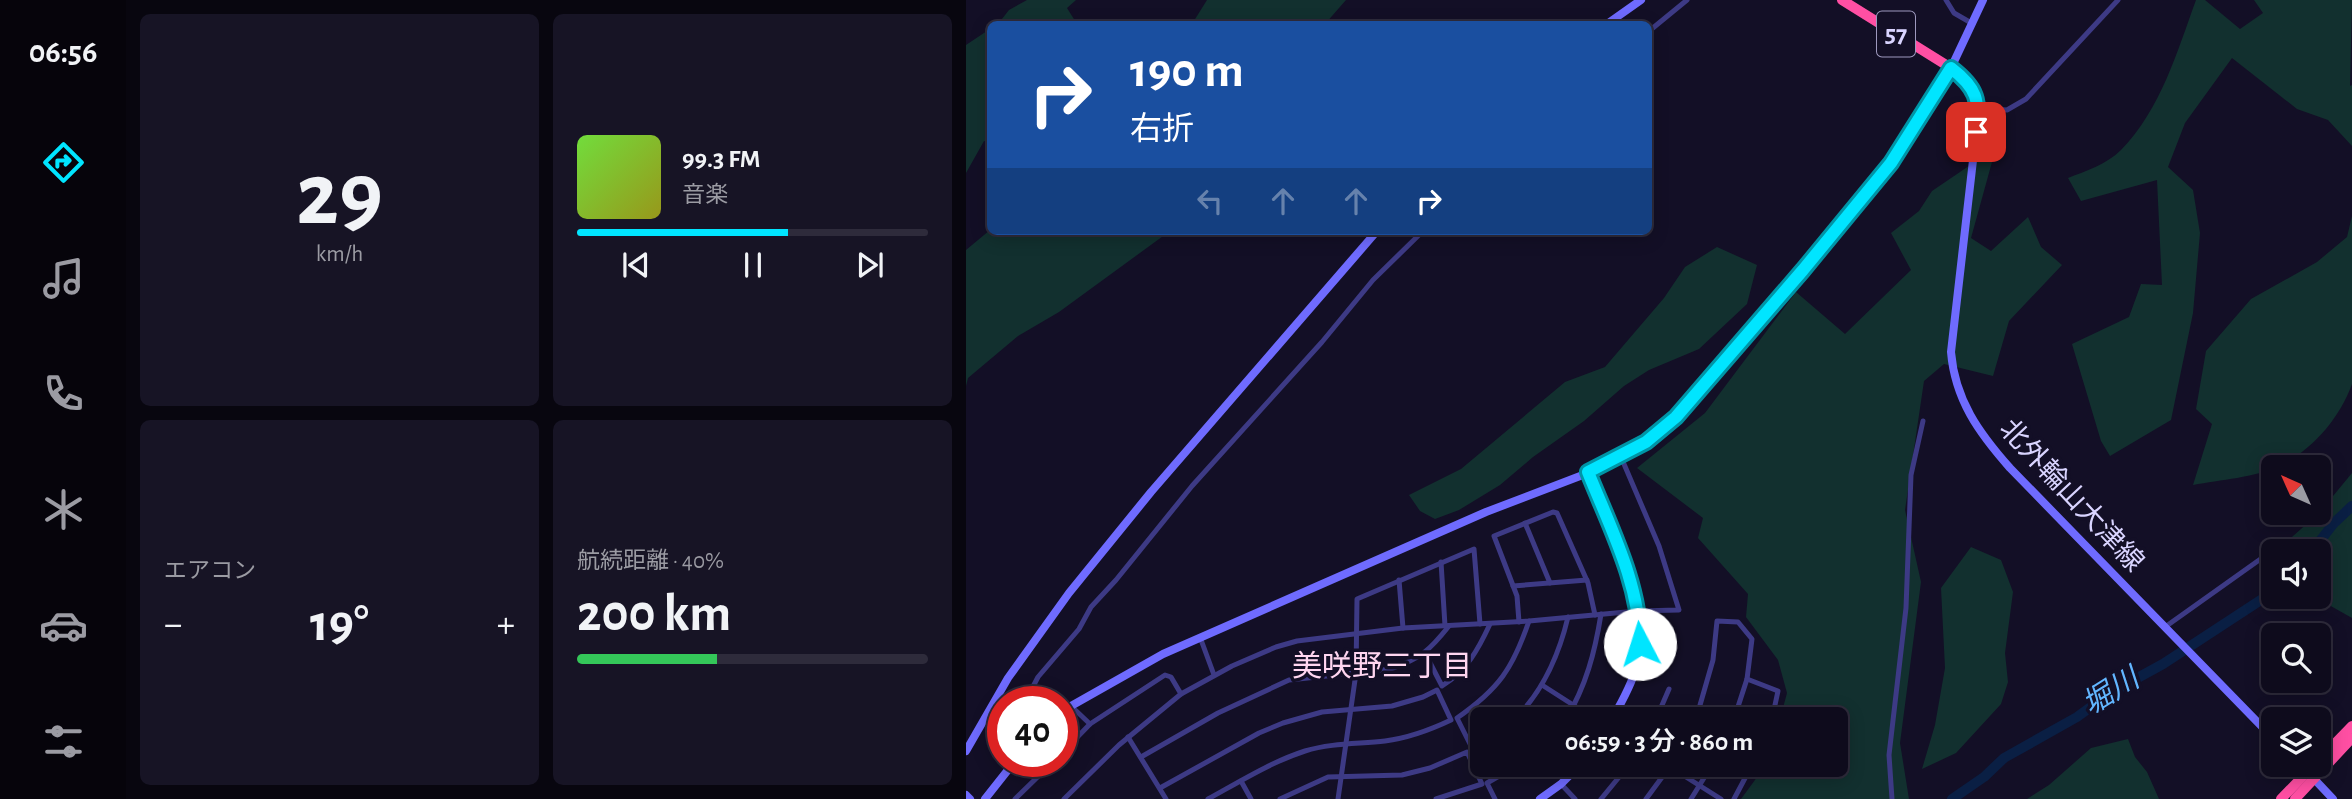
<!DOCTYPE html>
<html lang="ja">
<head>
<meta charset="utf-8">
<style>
  body { margin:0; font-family:"Alegreya Sans","Noto Sans JP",sans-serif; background:#171425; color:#f1f3f6; height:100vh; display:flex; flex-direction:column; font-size:26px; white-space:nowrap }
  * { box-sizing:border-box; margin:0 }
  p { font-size:23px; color:#9b9ba3 }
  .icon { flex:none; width:38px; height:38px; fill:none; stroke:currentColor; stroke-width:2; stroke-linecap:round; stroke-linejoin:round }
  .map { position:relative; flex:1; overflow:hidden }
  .side { display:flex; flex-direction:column; gap:14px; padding:14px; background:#08060f; width:840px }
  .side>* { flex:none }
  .hud { position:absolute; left:21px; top:21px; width:665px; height:214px; border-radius:10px; box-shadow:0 4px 18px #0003,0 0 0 2px #2e2b3b; background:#1a4fa0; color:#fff; overflow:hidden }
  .needle { width:46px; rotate:315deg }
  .tools { position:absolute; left:1295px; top:455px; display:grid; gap:14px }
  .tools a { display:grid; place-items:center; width:70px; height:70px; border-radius:10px; background:#0e0b1c; box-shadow:0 4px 18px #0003,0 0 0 2px #2e2b3b; font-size:35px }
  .speed { position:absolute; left:21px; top:686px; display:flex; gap:14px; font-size:35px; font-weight:700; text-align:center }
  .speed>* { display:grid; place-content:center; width:91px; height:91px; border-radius:50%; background:#0e0b1c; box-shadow:0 4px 18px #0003,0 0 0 2px #2e2b3b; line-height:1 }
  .speed .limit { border:10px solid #d22; background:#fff; color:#111 }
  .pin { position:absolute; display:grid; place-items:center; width:60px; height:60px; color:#fff; margin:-30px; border-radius:14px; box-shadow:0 4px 10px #0006 }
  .me { position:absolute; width:77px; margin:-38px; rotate:355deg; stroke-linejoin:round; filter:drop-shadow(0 0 5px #0008) }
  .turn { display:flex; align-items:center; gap:24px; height:147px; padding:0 28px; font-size:32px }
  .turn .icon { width:91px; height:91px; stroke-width:2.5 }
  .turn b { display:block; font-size:49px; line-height:60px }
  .lanes { display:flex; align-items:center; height:66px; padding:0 28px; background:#0003; justify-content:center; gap:35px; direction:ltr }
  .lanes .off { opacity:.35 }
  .big { font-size:52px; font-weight:600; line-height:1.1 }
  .side .card { flex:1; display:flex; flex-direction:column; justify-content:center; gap:10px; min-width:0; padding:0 24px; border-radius:10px; background:#171425 }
  .side .dial { align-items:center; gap:0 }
  .dial b { font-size:91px; line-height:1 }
  .song { display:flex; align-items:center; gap:21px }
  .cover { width:84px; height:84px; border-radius:10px; background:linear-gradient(135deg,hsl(100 70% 55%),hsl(60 70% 35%)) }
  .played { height:7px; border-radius:4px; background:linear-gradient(90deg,#00e5ff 60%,#2e2b3b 60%) }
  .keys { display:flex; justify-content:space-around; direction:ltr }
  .heat { display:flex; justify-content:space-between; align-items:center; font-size:38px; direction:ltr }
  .charge { height:10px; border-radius:5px; background:linear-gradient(90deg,#34c759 40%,#2e2b3b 0) }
  .side .tiles { flex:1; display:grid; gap:14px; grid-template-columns:repeat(2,1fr) }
  .trip { position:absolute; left:504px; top:707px; width:378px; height:70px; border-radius:10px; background:#0e0b1c; box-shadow:0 4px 18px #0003,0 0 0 2px #2e2b3b; font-weight:600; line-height:70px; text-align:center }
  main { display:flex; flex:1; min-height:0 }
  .tabs { display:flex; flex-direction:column; width:126px; justify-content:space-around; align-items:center; background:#06040b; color:#9b9ba3 }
  .tabs .icon { width:49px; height:49px }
  .tabs .on { color:#00e5ff }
  .tabs b { font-size:32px; color:#f1f3f6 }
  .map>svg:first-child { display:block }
</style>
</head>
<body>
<main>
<nav class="tabs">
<b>06:56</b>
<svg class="icon on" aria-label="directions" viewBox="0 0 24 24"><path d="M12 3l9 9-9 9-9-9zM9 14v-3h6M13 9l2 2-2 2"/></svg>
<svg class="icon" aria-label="music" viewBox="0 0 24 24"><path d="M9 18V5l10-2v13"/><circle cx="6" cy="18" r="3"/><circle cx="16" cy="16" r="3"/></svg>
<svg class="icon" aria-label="phone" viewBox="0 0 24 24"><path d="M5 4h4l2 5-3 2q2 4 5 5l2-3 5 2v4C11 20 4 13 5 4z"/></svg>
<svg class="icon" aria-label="climate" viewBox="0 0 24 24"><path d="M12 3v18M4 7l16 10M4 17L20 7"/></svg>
<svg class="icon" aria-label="car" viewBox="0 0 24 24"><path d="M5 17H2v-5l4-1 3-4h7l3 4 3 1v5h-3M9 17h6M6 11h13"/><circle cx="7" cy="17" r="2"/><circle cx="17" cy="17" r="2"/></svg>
<svg class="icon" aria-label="filters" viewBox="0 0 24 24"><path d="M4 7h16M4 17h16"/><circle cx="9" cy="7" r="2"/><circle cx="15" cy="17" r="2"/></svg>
</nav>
<section class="side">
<div class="tiles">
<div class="card dial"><b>29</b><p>km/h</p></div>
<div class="card">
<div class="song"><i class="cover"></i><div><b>99.3 FM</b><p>音楽</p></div></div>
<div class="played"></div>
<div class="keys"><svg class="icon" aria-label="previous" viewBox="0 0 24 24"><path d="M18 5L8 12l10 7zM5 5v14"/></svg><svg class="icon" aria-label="pause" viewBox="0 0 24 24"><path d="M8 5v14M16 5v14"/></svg><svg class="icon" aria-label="next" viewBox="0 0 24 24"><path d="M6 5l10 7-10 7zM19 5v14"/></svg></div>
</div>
<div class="card"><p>エアコン</p>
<div class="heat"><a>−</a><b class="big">19°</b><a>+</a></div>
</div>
<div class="card"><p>航続距離 · 40%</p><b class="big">200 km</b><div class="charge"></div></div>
</div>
</section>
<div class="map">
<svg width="1386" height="799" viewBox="0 0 1386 799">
  <rect width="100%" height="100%" fill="#130f26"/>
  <g fill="#12302f">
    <polygon points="61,0 110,0 101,8 111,24 32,24 43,10"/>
    <polygon points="241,0 380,0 359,24 226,24"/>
    <path d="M1230,0H1239L1274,29L1297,13L1288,0H1386L1384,86L1386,85V146L1362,120L1331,109L1266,58L1219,123L1202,167L1227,190L1234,233L1227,313L1205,420L1144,456L1135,441L1106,344L1163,317L1175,284L1196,285L1191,180L1115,201L1102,178C1120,171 1141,164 1155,150C1195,109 1211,52 1230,0Z"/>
    <polygon points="24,29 24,143 18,141 0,173 0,45"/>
    <polygon points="1019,155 1026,162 1005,238 1025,251 1062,217 1075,247 1096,265 1043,321 1027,376 978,364 958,381 939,510 955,582 934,743 943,799 775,799 800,765 870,765 870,719 814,719 821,693 812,660 780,617 782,594 732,538 737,518 671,468 739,413 830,292 879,334 945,270 925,233 953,211 966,191"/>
    <path d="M1386,216V384C1374,418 1345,452 1311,467C1290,477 1254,480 1227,485L1246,424L1230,409L1240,351L1285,299L1351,262L1381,237Z"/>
    <polygon points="24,230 24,231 204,231 93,312 52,336 2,378 0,386 0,250"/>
    <polygon points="751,247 791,265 781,304 733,349 683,370 658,386 618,421 567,457 534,485 493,510 469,519 454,511 443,495 495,469 599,382 639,367 698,298 719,267"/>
    <polygon points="1386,473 1386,618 1363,605 1353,593 1353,551 1310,551 1353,513"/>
    <polygon points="1005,547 1035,560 1047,592 1039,653 1042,682 1035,704 990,753 956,769 969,725 979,668 975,588"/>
    <polygon points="1162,739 1169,757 1181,772 1193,799 1061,799 1083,785 1125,748"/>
  </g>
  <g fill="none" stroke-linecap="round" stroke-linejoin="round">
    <g stroke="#0a1f44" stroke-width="10">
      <polyline points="1346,551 1368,523 1386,506"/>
      <polyline points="986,799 1018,777 1038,758 1111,717 1144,693 1197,664 1307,592"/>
    </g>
    <g stroke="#3d3a85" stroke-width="5">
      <polyline points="980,0 988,13 1007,24"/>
      <polyline points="682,32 721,0"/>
      <polyline points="1013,108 1041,110 1060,99 1152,0"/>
      <polyline points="559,523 584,583"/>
      <polyline points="475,562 479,626"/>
      <polyline points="433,580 437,628"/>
      <polyline points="547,586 621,580"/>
      <polyline points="553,622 551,596 528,536 587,512 591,513 622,583 629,615"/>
      <polyline points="1199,627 1296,558"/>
      <polyline points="234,637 248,675"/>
      <path d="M459,653L476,686C501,670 512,650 524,624"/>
      <polyline points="781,679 812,691 806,719"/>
      <polyline points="576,685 629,719"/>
      <polyline points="59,702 72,677 113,629 125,607 150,580 226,486 356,342 407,280 457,231"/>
      <polyline points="105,706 124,724"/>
      <path d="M549,719C577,691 593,655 602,617"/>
      <path d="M600,719C620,686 629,652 635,614"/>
      <polyline points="690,719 703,689"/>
      <polyline points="730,719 747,660 751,621 772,622 786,639 781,679 768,719"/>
      <polyline points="162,737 200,799"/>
      <path d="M516,744L507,750L491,718C533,689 547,668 563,621"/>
      <polyline points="96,753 124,724 199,675 205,677 215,694"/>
      <path d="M175,757L252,713L323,680L425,669C455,658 463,651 483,626"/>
      <polyline points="701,765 755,799"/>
      <polyline points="275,781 285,799"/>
      <polyline points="595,784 609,799"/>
      <path d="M194,788L293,733L317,723L356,712L426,706L457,697L471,690L485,720C464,730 442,738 419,741C392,744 365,743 339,751C305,762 273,782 242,799"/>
      <polyline points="49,799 88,761"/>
      <polyline points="98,799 153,745 215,694 266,666 310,647 331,641 437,628 563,621 671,611 713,610 693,546 655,457"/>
      <polyline points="314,799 362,777 436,775 464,768 501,752 516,784 470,799"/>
      <polyline points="372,799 390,673 391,599 508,549 514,624"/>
      <polyline points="529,799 521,783 552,765"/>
      <polyline points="635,799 663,765"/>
      <polyline points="680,799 705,765"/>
      <polyline points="725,799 746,765"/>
      <polyline points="768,799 786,765"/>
      <polyline points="926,799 923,755 940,608 945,475 957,421"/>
    </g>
    <g stroke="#6f6bff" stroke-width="8">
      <polyline points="641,24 675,0"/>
      <path d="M985,68C1000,79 1006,90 1013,108L985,352C989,400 1013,433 1044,468L1307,738"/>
      <path d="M622,473C644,529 685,603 671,665C666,684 656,702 646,719"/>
      <polyline points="96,714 105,706 197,654 520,512 622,473 680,442 710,417 837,270 925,163 985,68 1017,0"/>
      <polyline points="0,751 42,678 103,593 185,492 411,231"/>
      <polyline points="1335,765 1367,799"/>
      <polyline points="0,795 4,799"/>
      <polyline points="19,799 49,761"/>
      <polyline points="574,799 595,784 614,765"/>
    </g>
    <g stroke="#ff4fa3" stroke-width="10">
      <polyline points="876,0 985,68"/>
      <polyline points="1353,760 1386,726"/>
      <polyline points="1315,799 1348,765"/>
      <polyline points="1329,799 1386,738"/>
    </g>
  </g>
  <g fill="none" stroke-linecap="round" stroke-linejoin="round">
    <defs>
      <path id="route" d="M674,644C674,584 644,527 622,472L680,442L710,417L837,270L925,163L985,68C1011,88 1014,100 1010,132"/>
    </defs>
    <use href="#route" stroke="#0095a6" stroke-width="18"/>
    <use href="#route" stroke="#00e5ff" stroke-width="12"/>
  </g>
  <g text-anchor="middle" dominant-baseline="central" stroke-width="7" stroke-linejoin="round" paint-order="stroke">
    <rect fill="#130f26" stroke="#9e99be" stroke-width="2" x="911" y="11.5" width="38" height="45" rx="5"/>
    <g font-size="26" font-weight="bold" fill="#d9d4ff">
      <text x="930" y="34">57</text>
    </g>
    <g font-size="28" fill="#d9d4ff" stroke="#130f26">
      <text transform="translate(1105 496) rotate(47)">北外輪山大津線</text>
    </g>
    <g font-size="30" fill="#ffd6f0" stroke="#130f26">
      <text x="416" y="667">美咲野三丁目</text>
    </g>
    <g font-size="30" font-style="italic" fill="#62b6ff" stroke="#130f26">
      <text transform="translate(1145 692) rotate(-32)">堀川</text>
    </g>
  </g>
</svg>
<div class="tools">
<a><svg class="needle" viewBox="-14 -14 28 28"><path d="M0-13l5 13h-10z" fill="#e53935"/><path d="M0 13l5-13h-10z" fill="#9b9ba3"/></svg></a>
<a><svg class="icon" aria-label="sound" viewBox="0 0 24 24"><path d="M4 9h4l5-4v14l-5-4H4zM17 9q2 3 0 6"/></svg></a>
<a><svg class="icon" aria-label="search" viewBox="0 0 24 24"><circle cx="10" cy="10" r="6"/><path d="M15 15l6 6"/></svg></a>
<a><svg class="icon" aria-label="layers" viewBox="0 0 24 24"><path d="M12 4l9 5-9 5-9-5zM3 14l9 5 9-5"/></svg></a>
</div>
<div class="speed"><div class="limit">40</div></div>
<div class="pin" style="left:1010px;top:132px;background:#d93025"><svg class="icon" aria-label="arrive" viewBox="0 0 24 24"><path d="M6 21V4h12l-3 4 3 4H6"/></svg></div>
<svg class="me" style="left:674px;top:644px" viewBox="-20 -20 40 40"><circle r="19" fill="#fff"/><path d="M0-13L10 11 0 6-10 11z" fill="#00e5ff"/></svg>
<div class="trip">06:59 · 3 分 · 860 m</div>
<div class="hud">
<div class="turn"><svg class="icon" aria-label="right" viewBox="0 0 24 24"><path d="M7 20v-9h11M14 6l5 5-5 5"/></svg><div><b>190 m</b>右折</div></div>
<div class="lanes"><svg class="icon off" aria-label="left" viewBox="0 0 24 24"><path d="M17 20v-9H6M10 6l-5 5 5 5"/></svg><svg class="icon off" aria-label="ahead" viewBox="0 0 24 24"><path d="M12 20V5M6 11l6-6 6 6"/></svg><svg class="icon off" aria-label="ahead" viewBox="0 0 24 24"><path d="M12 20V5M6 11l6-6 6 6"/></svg><svg class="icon" aria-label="right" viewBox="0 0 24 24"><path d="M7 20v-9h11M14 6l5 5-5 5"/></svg></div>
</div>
</div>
</main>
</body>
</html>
